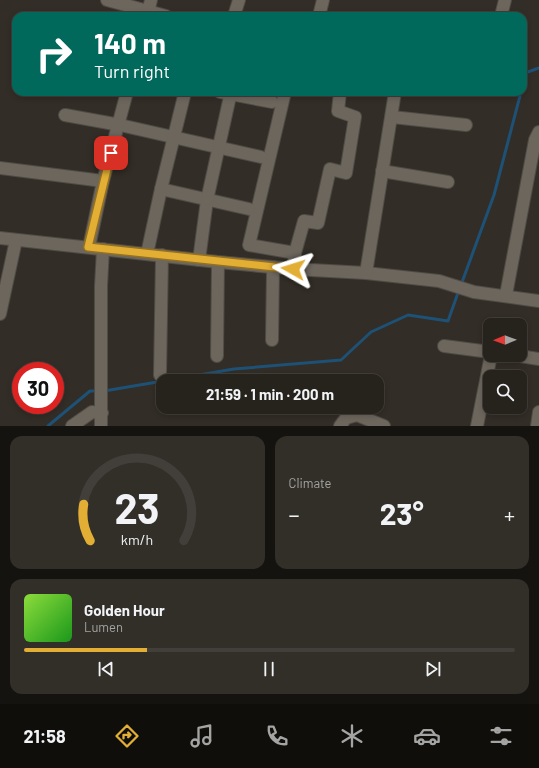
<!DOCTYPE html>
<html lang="en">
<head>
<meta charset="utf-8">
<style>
  body { margin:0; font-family:Barlow,sans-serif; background:#322f29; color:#f1f3f6; height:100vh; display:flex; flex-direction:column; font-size:15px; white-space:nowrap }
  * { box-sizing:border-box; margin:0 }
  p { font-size:13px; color:#a4a4a3 }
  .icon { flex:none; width:22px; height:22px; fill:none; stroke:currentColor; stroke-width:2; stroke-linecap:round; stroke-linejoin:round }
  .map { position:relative; height:426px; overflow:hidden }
  .drawer { display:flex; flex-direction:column; gap:10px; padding:10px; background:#15130f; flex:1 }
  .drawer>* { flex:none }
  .guide { position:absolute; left:12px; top:12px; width:515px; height:84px; border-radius:12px; box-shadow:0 2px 6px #0003,0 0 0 1px #423f3b; background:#00695c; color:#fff; overflow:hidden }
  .needle { width:26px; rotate:269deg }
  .fabs { position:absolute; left:483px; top:318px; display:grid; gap:8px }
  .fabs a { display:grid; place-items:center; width:44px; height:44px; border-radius:8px; background:#26221c; box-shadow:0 2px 6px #0003,0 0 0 1px #423f3b; font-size:20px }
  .speed { position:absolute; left:12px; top:362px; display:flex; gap:8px; font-size:20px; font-weight:700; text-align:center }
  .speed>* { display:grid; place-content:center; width:52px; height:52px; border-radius:50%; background:#26221c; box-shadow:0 2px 6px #0003,0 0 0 1px #423f3b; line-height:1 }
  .speed .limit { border:6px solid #d22; background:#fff; color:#111 }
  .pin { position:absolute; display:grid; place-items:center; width:34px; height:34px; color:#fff; margin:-17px; border-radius:8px; box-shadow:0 2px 6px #0006 }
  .me { position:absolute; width:44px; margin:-22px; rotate:276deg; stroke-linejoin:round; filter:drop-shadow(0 0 3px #0008) }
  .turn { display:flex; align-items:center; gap:14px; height:84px; padding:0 16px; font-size:18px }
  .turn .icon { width:52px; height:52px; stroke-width:2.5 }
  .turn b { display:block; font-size:28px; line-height:34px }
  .big { font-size:30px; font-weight:700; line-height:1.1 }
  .drawer .tile { flex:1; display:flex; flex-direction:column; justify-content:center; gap:6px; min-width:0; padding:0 14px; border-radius:12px; background:#322f29 }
  .drawer .dial { align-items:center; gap:0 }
  .dial svg { height:104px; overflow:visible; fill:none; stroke:#423f3b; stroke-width:7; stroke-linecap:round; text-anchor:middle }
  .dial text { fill:#f1f3f6; stroke:none }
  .song { display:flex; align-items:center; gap:12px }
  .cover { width:48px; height:48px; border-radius:6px; background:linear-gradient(135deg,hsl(90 70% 55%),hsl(120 70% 35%)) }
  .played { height:4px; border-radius:2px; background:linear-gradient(90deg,#e3ae34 25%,#423f3b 25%) }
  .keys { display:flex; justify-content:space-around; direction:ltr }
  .heat { display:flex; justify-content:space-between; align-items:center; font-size:22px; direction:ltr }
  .drawer .tiles { flex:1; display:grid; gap:10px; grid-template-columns:1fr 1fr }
  .tile:last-child { grid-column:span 2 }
  .trip { position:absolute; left:156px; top:374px; width:228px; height:40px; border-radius:12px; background:#26221c; box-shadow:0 2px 6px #0003,0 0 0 1px #423f3b; font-weight:700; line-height:40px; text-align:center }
  .menu { display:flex; height:64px; justify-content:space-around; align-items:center; background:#0f0e0b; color:#a4a4a3 }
  .menu .icon { width:28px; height:28px }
  .menu .on { color:#e3ae34 }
  .menu b { font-size:18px; color:#f1f3f6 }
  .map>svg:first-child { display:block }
</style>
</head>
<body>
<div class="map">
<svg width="539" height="426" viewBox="0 0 539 426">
  <rect width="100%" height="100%" fill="#322d26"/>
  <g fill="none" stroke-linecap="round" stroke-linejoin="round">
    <g stroke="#1e5176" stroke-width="3">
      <polyline points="523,83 525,73 539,68"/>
      <polyline points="461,285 494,195 521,92"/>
      <polyline points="104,391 234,369 341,360 371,332 408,315 448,321 459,290"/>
      <polyline points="48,426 90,391 98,391"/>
    </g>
    <defs>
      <g id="minor">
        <polyline points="107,0 166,16"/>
        <polyline points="147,16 151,0"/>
        <polyline points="234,16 239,0"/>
        <polyline points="319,16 323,0"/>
        <polyline points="501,16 505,0"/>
        <polyline points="220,92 272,102"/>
        <polyline points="285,92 249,245 295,253"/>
        <polyline points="65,115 120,125 261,157"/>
        <polyline points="392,117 466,125"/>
        <polyline points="0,168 103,181"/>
        <polyline points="382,171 448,182"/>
        <polyline points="161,189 249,209"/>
        <polyline points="0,238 218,262 293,269 366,273 439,281 474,292 539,301"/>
        <polyline points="89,247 103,181 127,92"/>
        <polyline points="147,254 161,189 185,92"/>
        <polyline points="199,260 207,200 231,92"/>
        <polyline points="293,269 295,253 304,221 318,223 330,169 346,173 355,117 338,111 340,92"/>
        <polyline points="366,273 395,92"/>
        <polyline points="506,295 535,140 539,132"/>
        <polyline points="0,314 16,240"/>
        <polyline points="272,340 273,267"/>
        <polyline points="444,346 490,352"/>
        <polyline points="514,355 539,359"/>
        <polyline points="217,356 218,262"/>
        <polyline points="160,375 162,255"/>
        <polyline points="72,426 92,412 102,413"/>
        <polyline points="101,426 101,286 103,249"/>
        <polyline points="340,426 346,418 357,415 384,426"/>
        <polyline points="477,426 491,355"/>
        <polyline points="537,426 539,412"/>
      </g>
    </defs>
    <use href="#minor" stroke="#4f4b45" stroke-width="14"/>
    <use href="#minor" stroke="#6c665d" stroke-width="12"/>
  </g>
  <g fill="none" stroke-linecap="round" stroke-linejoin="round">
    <defs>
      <polyline id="route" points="111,153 88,247 293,269"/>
    </defs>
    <use href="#route" stroke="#947122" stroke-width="10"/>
    <use href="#route" stroke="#e3ae34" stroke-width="7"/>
  </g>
</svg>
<div class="fabs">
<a><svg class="needle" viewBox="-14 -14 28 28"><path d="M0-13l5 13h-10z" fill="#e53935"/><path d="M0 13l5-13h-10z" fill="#a4a4a3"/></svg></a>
<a><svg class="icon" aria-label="search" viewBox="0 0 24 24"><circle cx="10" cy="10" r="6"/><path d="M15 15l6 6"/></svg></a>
</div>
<div class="speed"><div class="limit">30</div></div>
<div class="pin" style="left:111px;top:153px;background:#d93025"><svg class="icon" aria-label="arrive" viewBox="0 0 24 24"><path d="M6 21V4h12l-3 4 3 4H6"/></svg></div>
<svg class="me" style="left:293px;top:269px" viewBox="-20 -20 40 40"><path d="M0-17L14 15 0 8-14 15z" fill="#e3ae34" stroke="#fff" stroke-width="4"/></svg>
<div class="trip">21:59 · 1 min · 200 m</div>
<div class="guide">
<div class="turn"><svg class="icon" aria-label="right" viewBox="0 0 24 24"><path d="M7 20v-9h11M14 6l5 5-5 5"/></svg><div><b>140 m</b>Turn right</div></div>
</div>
</div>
<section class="drawer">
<div class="tiles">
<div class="tile dial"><svg viewBox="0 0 100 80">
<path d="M14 69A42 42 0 1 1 86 69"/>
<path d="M14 69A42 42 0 0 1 9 41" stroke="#e3ae34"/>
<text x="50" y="56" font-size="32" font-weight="700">23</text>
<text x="50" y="72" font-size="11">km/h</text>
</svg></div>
<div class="tile"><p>Climate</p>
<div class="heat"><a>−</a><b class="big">23°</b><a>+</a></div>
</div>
<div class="tile">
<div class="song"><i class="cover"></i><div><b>Golden Hour</b><p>Lumen</p></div></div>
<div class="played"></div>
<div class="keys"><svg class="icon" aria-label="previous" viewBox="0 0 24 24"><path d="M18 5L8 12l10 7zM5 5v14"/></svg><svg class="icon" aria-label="pause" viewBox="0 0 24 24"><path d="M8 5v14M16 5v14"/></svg><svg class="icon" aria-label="next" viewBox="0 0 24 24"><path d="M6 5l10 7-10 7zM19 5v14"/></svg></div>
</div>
</div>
</section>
<nav class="menu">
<b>21:58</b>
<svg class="icon on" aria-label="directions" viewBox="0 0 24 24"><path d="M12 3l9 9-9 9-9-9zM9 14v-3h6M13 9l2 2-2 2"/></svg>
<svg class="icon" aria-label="music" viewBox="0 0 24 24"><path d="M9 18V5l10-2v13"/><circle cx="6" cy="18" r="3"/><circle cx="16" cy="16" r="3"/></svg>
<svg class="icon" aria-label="phone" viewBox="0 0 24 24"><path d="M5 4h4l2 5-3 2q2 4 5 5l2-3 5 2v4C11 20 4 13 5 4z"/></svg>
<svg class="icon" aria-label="climate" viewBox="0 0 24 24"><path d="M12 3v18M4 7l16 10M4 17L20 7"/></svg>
<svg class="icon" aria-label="car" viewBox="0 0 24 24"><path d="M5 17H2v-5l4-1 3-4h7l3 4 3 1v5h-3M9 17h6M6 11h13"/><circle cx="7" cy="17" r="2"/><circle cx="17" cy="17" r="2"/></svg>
<svg class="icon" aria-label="filters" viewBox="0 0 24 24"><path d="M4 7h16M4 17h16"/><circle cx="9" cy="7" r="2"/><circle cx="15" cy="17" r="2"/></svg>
</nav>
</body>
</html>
